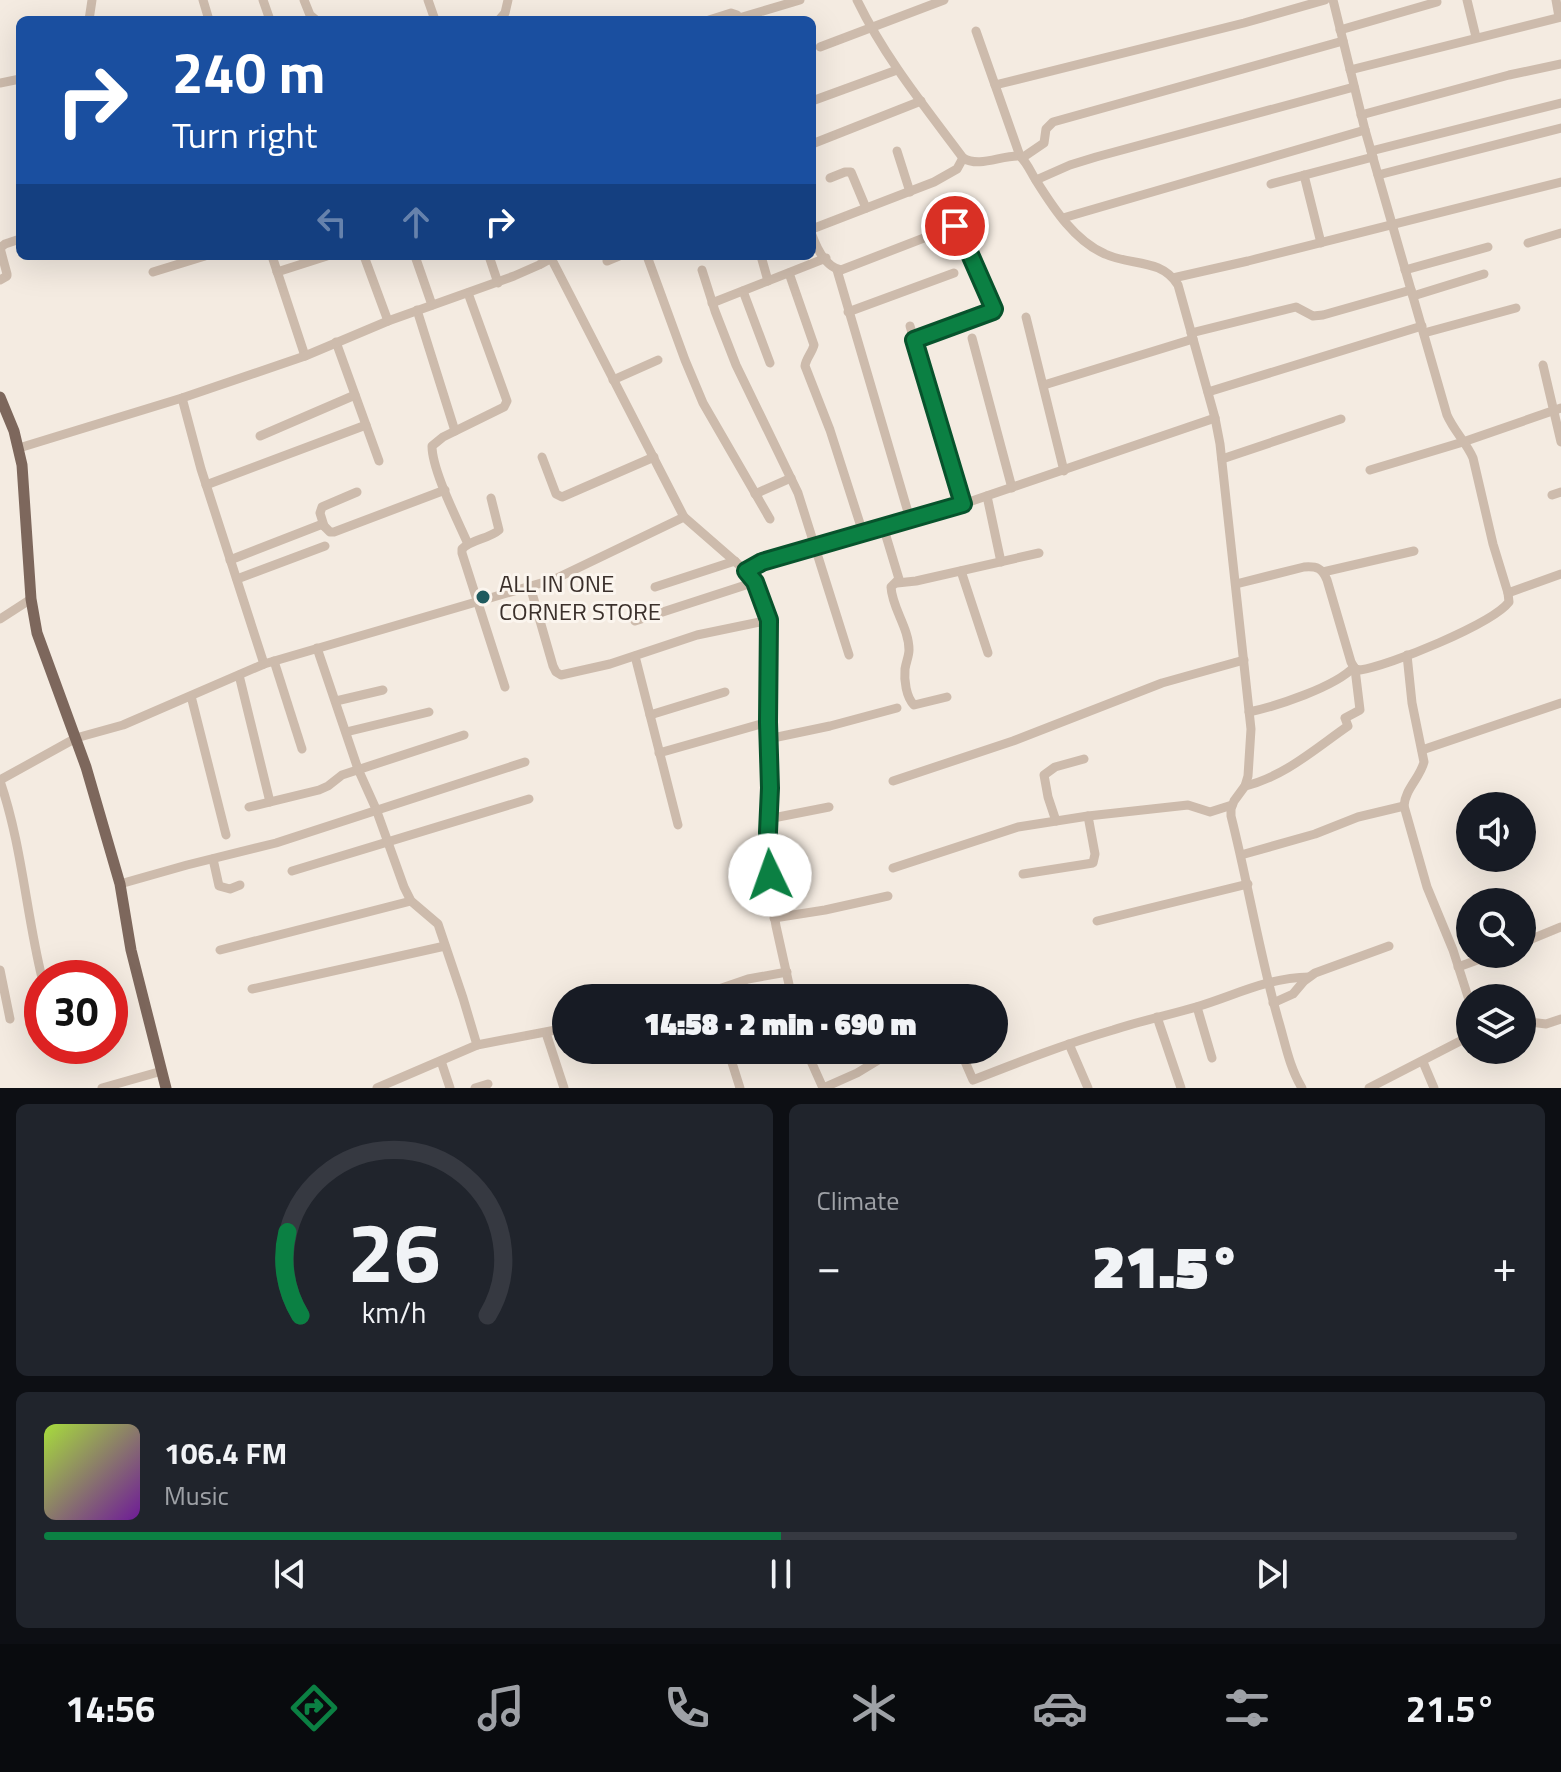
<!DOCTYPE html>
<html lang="en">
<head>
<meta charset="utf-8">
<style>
  body { margin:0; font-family:"Titillium Web",sans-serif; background:#20242c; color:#f1f3f6; height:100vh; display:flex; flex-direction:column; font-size:30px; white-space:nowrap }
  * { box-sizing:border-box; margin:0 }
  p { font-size:26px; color:#9ea1a6 }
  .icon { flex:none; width:44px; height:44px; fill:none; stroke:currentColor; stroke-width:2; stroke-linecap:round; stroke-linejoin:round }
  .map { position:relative; height:1088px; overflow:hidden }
  .sheet { display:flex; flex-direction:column; gap:16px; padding:16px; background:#0d0f14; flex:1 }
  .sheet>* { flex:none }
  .hud { position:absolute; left:16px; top:16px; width:800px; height:244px; border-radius:12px; box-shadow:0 8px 32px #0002; background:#1a4fa0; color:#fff; overflow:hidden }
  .fabs { position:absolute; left:1456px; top:792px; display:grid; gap:16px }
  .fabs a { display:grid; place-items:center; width:80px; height:80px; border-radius:50%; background:#171b24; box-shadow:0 8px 32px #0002; font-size:40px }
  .speed { position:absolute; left:24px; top:960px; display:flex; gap:16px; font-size:40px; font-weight:700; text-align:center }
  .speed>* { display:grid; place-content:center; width:104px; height:104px; border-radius:50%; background:#171b24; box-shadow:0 8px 32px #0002; line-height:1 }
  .speed .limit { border:12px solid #d22; background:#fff; color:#111 }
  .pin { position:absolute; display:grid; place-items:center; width:68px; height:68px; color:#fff; margin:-34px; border:4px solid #fff; border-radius:50%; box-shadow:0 2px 8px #0007 }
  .me { position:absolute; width:88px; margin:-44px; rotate:357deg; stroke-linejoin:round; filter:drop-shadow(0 0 6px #0008) }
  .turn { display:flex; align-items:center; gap:28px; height:168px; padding:0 24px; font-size:36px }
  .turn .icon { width:104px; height:104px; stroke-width:2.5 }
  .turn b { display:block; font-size:56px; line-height:68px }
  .lanes { display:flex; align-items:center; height:76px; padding:0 24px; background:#0003; justify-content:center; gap:40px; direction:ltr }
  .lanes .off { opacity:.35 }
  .big { font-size:60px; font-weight:800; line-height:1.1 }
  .sheet .widget { flex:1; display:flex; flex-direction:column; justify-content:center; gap:12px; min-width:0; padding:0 28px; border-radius:12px; background:#20242c }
  .sheet .dial { align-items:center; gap:0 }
  .dial svg { height:208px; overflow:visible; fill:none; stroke:#363941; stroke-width:7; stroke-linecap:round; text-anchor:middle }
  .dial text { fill:#f1f3f6; stroke:none }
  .song { display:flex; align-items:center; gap:24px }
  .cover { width:96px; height:96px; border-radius:12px; background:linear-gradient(135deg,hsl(80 70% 55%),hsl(280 70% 35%)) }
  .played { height:8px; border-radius:4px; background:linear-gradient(90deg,#0b8043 50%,#363941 50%) }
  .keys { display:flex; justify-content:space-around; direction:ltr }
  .heat { display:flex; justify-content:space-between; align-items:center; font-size:44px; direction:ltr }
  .sheet .tiles { flex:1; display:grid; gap:16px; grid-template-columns:1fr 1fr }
  .widget:last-child { grid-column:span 2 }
  .trip { position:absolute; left:552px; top:984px; width:456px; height:80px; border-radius:40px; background:#171b24; box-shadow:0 8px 32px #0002; font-weight:800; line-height:80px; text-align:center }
  .tabs { display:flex; height:128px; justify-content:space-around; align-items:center; background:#090b0e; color:#9ea1a6 }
  .tabs .icon { width:56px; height:56px }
  .tabs .current { color:#0b8043 }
  .tabs b { font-size:36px; color:#f1f3f6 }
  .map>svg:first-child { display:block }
</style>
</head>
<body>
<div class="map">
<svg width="1561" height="1088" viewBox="0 0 1561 1088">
  <rect width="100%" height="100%" fill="#f4ebe1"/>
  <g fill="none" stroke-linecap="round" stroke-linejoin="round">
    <g stroke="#cdbbac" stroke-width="9">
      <polyline points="203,0 209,20"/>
      <polyline points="263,0 270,20"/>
      <polyline points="304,0 310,15 316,20"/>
      <polyline points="428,0 435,20"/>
      <path d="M857,0C885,58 925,107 963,158C980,168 1001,155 1020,156C1028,164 1031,173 1037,182C1054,209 1075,241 1105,254C1131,266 1161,258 1178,285L1215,418L1220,444L1251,729L1248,776L1245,786L1234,801L1231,809V816C1248,883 1259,952 1278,1019C1285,1042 1289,1067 1302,1088"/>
      <polyline points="1467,0 1476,37"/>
      <polyline points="1556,0 1559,17"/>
      <polyline points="739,18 800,0"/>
      <polyline points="89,20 92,0"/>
      <polyline points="499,20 505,13 508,0"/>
      <polyline points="709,20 731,13 737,15 739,20"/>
      <polyline points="1340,30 1437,2"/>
      <polyline points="976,31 1020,156"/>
      <polyline points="820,47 944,0"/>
      <polyline points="1350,70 1561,17"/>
      <polyline points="0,83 20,79"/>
      <polyline points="995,85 1244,23 1325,0"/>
      <polyline points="812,101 897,70"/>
      <polyline points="1361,115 1509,75 1561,64"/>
      <polyline points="812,144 921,101"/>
      <polyline points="897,151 910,192"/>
      <polyline points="1371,151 1561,103"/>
      <polyline points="1022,158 1044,143 1046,129 1053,122 1343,41"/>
      <polyline points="1304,175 1321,243"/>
      <polyline points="1378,175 1561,128"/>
      <polyline points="830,178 845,172 851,172 866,208"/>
      <polyline points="1036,180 1070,165 1096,157 1354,87"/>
      <polyline points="1271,184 1373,157"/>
      <polyline points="1063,218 1365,130"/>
      <polyline points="812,229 934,182 957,169 963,158"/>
      <path d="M812,235C817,249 826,267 841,270L955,226L958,227L994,309L993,311L914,340"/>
      <polyline points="1528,243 1561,233"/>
      <polyline points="272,256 305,356"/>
      <polyline points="364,256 388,321"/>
      <polyline points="415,256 432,305"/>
      <polyline points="489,256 498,283"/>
      <polyline points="647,256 685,360 703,403 770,519"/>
      <polyline points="761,256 768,281"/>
      <polyline points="551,258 684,517"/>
      <polyline points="607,261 619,256"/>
      <polyline points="702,270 715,311 736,365 798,493 849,655"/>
      <polyline points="837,270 910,519"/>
      <polyline points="1405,270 1488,247"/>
      <polyline points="153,272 205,256"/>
      <polyline points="277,272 327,256"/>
      <path d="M789,273L814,345C812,353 806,358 805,366L830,430L863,533"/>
      <polyline points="1173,278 1248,261 1561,182"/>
      <polyline points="0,280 7,276 7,274 0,248 5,244 20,239"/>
      <polyline points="743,291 770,363"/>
      <path d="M468,293L507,401L504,407L443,437L432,446C432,470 457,519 468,544"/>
      <polyline points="1413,296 1484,274"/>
      <polyline points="712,303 826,258"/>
      <polyline points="417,310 455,431"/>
      <polyline points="848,312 954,273"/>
      <polyline points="1026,317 1064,471"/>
      <polyline points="910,326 963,504"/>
      <polyline points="1191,333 1296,307 1313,316 1323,315 1411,290"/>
      <polyline points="1424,333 1516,308"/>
      <polyline points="972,338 1012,488"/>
      <polyline points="336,342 379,461"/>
      <polyline points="1543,365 1561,442"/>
      <polyline points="613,380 658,360"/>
      <polyline points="1044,385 1193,339"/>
      <polyline points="1208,392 1422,326"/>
      <polyline points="182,398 201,469 264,664"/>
      <polyline points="260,436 355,395"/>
      <polyline points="19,448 182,398 305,356 388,321 514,276 539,265 548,260 551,256"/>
      <polyline points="542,457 556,494 562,497 654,457"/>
      <polyline points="1222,459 1341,419"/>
      <polyline points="1370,470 1463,442 1561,408"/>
      <polyline points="206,485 366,425"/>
      <polyline points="755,494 791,478"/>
      <polyline points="1552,495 1561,492"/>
      <polyline points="987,496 1001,562"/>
      <path d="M491,498L499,530C489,539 472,539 462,549V553L505,687"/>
      <polyline points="324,526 320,513 322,507 357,492"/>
      <path d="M883,526L899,579L891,587C892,608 909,628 909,650C909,656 906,662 905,669C904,680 906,697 914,705L947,697"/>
      <polyline points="230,560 320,525 324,526 330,532 334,532 445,490"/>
      <polyline points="961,571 988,653"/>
      <polyline points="1323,572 1414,551"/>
      <polyline points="237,579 325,546"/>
      <polyline points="897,583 916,581 1039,553"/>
      <path d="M1236,584L1304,567C1317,566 1322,568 1327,580L1351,662L1355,669L1360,670C1389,666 1492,624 1509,602L1508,593L1493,544L1473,458C1466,442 1454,431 1447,415L1365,130L1333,0"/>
      <polyline points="530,586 553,666 556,672 561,675 610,664 697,635 769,620"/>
      <polyline points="655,587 735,561"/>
      <polyline points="1508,593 1561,574"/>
      <polyline points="0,619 31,599"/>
      <polyline points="635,621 755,582"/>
      <polyline points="317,648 358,769 376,809 404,887 411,901 438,924 463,998 477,1045 377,1088"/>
      <path d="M1407,655L1412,703L1424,762C1420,778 1405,789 1404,806L1427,887L1453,950L1470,1003"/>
      <polyline points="635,656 678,825"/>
      <polyline points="274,661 302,749"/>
      <polyline points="239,675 270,802"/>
      <polyline points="191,696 226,835"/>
      <polyline points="336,701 383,690"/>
      <path d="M1249,712C1277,706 1335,687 1354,667"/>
      <polyline points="650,715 725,692"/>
      <polyline points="346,732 429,712"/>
      <polyline points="768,739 830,726 897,708"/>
      <polyline points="1422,750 1561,703"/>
      <polyline points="659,753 768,722"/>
      <polyline points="0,780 76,738 123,725 264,664 555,579 684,517 746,571"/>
      <path d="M0,781C22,845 26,913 42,978"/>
      <polyline points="893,781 1013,741 1162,683 1244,660"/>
      <path d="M1245,786C1284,777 1316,748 1348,726L1345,718L1360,710L1355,669"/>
      <polyline points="249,807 319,790 328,786 342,775 464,735"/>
      <polyline points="768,819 829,807"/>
      <polyline points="1056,821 1048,797 1044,775 1055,767 1084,759"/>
      <polyline points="1241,855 1315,834 1358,817 1404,806"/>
      <polyline points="213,859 219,886 230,889 240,885"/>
      <polyline points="893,868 1018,827 1088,816 1188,805 1210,812 1232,805"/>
      <polyline points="292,871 529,799"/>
      <polyline points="1023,874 1093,863 1095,854 1088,816"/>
      <polyline points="120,884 187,865 276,843 525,762"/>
      <polyline points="774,918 825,910 888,896"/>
      <polyline points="1097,921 1248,884"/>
      <polyline points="1522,943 1561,927"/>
      <polyline points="220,950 411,901"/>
      <polyline points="1458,967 1494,954"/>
      <polyline points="0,970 10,1019"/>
      <polyline points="252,989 445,946"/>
      <polyline points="710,992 748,979 787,972"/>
      <polyline points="689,998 710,992 711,995"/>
      <polyline points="792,998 776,926 771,896 768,832 769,620 755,582 746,571 762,562 963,504 1215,418"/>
      <polyline points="1273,1003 1293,994 1304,981 1315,973 1389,946"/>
      <polyline points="1197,1007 1212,1058"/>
      <polyline points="1157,1017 1181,1088"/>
      <polyline points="1522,1021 1546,1024 1561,1019"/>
      <polyline points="546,1033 564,1088"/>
      <polyline points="1069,1044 1088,1088"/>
      <polyline points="477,1045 566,1028"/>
      <polyline points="728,1050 740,1088"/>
      <polyline points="806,1050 823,1088 857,1073 895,1050"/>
      <path d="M960,1050L973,1080C1019,1062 1065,1044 1113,1030C1140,1021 1169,1015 1196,1007C1236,995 1266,978 1309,977"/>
      <polyline points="441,1061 450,1088"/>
      <polyline points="1423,1062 1434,1088"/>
      <polyline points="102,1088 162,1071"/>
      <polyline points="475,1088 488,1084"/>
      <polyline points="1369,1088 1470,1036"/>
    </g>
    <polyline stroke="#7d675c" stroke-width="11" points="0,397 14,431 22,465 31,599 37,633 86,767 120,884 131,950 166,1088"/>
  </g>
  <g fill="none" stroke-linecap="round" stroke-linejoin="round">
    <defs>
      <polyline id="route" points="770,875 768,832 770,788 768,722 769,620 755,582 746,571 762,562 963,504 914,340 993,311 994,309 958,227 955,226"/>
    </defs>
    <use href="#route" stroke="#07532c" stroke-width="20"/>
    <use href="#route" stroke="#0b8043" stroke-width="14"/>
  </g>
  <circle fill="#1f5a5e" stroke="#fbf5ee" stroke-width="3" cx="483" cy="597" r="8"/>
  <g text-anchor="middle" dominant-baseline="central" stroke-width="6" stroke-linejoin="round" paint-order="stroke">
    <g font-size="24" fill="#3b302b" stroke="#fbf5ee" text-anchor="start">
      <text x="499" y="583">ALL IN ONE<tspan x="499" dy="28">CORNER STORE</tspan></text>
    </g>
  </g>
</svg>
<div class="fabs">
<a><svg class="icon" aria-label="sound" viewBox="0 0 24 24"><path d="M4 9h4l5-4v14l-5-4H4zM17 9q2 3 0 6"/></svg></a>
<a><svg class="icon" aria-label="search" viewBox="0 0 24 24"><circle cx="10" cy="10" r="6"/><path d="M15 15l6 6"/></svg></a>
<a><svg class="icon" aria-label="layers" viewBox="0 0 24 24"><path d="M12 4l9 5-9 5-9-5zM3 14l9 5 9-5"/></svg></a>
</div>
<div class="speed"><div class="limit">30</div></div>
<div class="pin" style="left:955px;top:226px;background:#d93025"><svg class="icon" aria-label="arrive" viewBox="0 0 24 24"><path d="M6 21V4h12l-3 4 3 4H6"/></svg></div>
<svg class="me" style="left:770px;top:875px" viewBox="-20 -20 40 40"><circle r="19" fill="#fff"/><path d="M0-13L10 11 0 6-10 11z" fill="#0b8043"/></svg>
<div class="trip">14:58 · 2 min · 690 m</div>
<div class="hud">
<div class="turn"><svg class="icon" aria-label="right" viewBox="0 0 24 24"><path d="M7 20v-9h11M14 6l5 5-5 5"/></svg><div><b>240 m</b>Turn right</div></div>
<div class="lanes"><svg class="icon off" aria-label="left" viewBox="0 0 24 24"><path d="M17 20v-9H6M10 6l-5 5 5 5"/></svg><svg class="icon off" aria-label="ahead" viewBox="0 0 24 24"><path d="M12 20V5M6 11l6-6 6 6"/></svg><svg class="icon" aria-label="right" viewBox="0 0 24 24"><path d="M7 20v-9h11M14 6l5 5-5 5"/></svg></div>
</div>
</div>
<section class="sheet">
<div class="tiles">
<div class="widget dial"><svg viewBox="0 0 100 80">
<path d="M14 69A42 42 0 1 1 86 69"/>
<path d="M14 69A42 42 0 0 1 9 37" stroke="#0b8043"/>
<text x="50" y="56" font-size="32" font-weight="700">26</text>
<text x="50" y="72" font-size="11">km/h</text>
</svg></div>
<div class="widget"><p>Climate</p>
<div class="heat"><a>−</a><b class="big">21.5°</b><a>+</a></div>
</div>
<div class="widget">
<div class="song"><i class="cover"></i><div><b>106.4 FM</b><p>Music</p></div></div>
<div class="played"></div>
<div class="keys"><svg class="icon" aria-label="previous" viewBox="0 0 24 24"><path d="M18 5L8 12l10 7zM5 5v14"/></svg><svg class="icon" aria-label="pause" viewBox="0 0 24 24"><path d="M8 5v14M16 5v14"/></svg><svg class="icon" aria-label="next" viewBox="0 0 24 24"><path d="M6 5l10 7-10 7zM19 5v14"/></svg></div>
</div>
</div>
</section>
<nav class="tabs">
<b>14:56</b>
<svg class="icon current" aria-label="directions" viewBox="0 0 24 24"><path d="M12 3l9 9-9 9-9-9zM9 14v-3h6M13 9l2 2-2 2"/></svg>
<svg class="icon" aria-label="music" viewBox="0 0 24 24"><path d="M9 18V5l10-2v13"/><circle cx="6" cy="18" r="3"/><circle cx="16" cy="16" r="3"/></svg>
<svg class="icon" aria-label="phone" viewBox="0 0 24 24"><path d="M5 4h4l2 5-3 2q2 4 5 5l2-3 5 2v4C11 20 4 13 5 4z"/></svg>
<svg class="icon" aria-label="climate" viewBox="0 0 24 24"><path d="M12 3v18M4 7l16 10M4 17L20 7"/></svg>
<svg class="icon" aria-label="car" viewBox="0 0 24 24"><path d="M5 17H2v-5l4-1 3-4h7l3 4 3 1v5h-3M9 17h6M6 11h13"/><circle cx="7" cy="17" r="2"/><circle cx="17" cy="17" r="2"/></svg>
<svg class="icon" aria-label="filters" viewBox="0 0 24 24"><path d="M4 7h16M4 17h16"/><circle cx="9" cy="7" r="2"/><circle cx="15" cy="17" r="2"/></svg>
<b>21.5°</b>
</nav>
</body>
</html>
